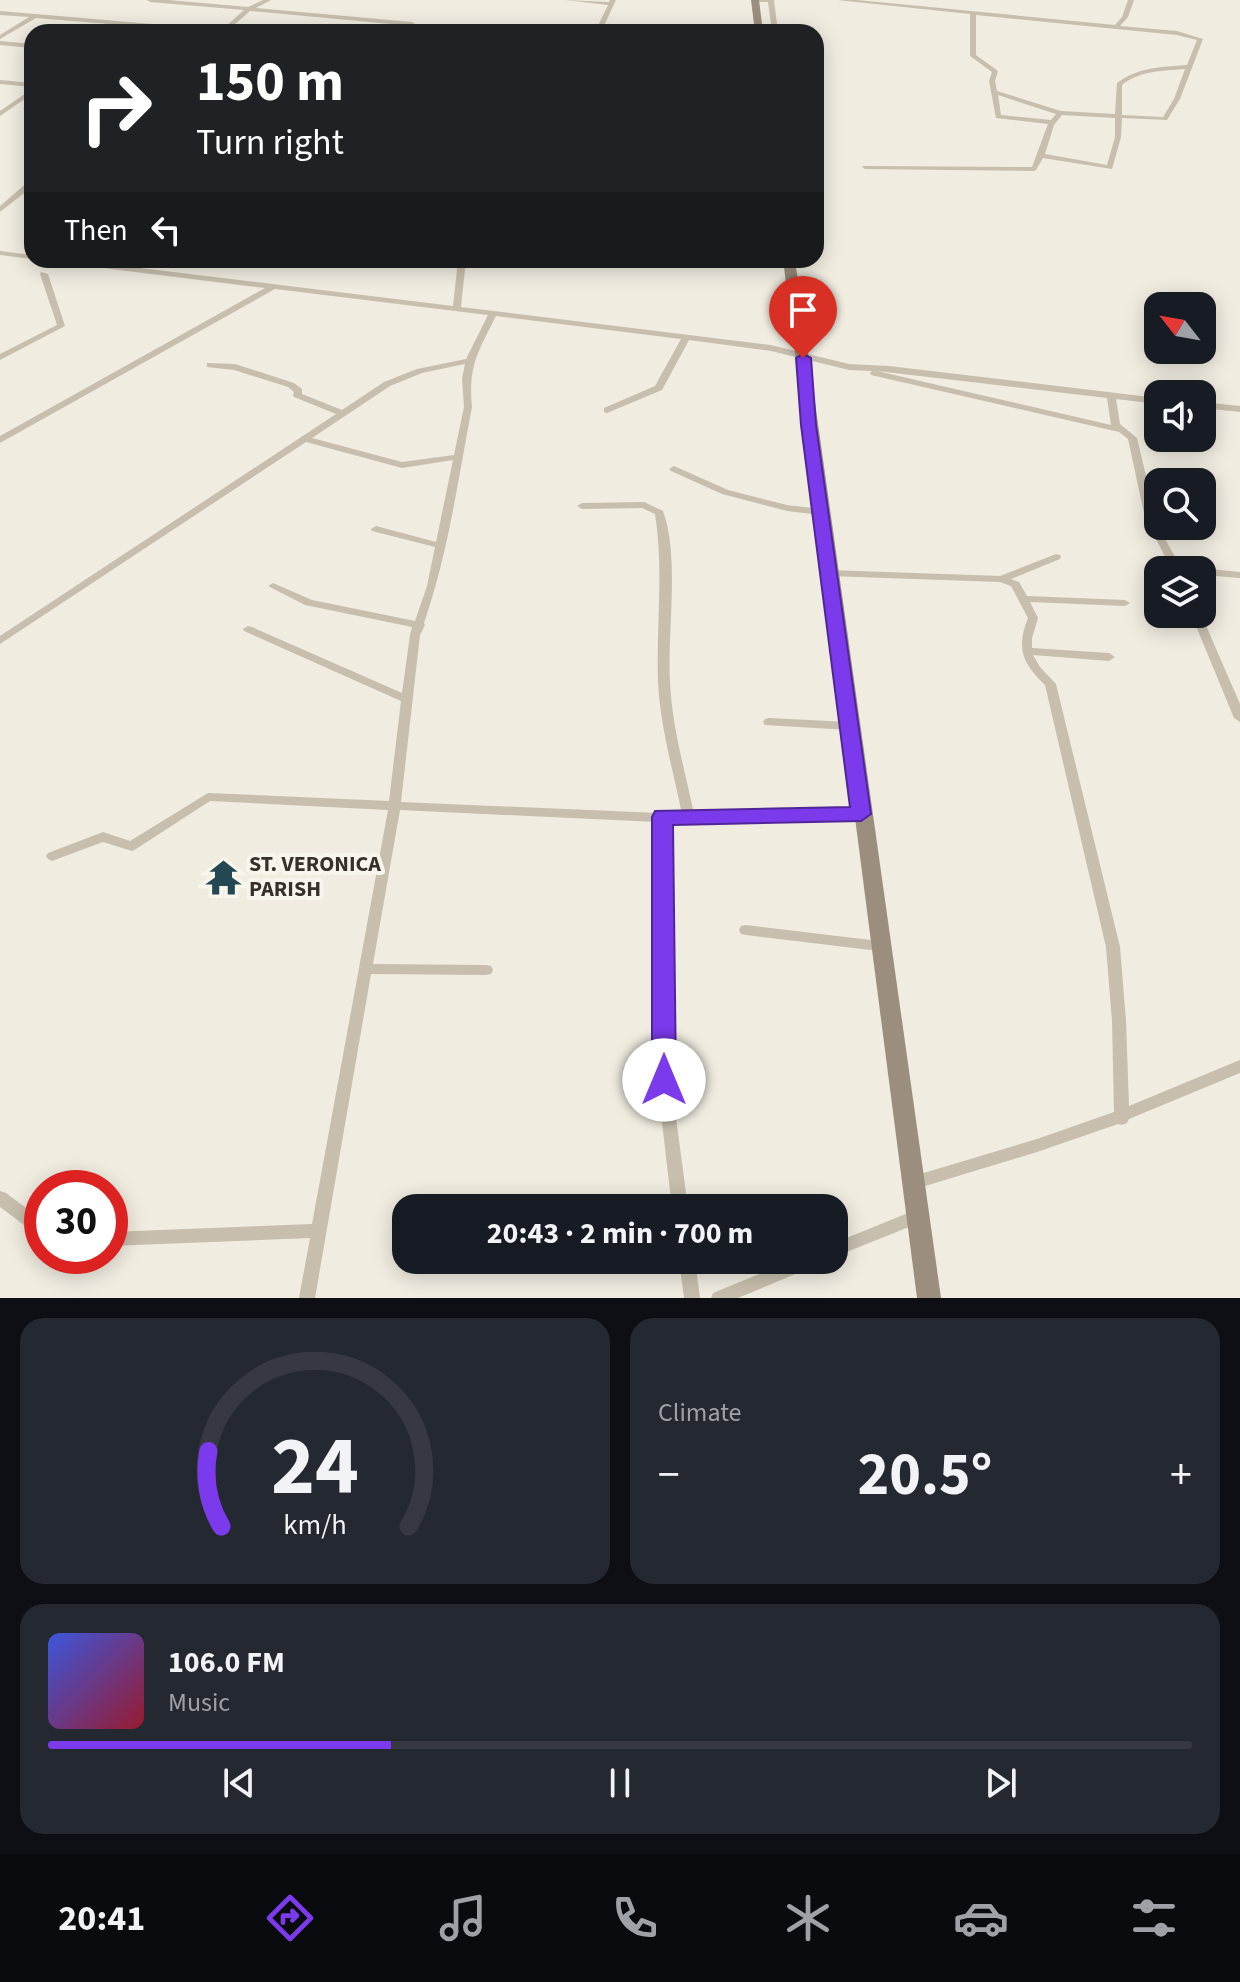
<!DOCTYPE html>
<html lang="en">
<head>
<meta charset="utf-8">
<style>
  body { margin:0; font-family:"Source Sans 3",sans-serif; background:#242831; color:#f1f3f6; height:100vh; display:flex; flex-direction:column; font-size:30px; white-space:nowrap }
  * { box-sizing:border-box; margin:0 }
  p { font-size:26px; color:#9ea1a6 }
  .icon { flex:none; width:44px; height:44px; fill:none; stroke:currentColor; stroke-width:2; stroke-linecap:round; stroke-linejoin:round }
  .map { position:relative; height:1298px; overflow:hidden }
  .sheet { display:flex; flex-direction:column; gap:20px; padding:20px; background:#0d0f14; flex:1 }
  .sheet>* { flex:none }
  .hud { position:absolute; left:24px; top:24px; width:800px; height:244px; border-radius:24px; box-shadow:0 4px 20px #0003; background:#202124; color:#fff; overflow:hidden }
  .needle { width:52px; rotate:301deg }
  .controls { position:absolute; left:1144px; top:292px; display:grid; gap:16px }
  .controls a { display:grid; place-items:center; width:72px; height:72px; border-radius:16px; background:#171b24; box-shadow:0 4px 20px #0003; font-size:40px }
  .speed { position:absolute; left:24px; top:1170px; display:flex; gap:16px; font-size:40px; font-weight:700; text-align:center }
  .speed>* { display:grid; place-content:center; width:104px; height:104px; border-radius:50%; background:#171b24; box-shadow:0 4px 20px #0003; line-height:1 }
  .speed .limit { border:12px solid #d22; background:#fff; color:#111 }
  .pin { position:absolute; display:grid; place-items:center; width:68px; height:68px; color:#fff; margin:-82px -34px; border-radius:50% 50% 50% 0; rotate:-45deg; box-shadow:0 0 8px #0007 }
  .pin .icon { rotate:45deg }
  .me { position:absolute; width:88px; margin:-44px; rotate:0deg; stroke-linejoin:round; filter:drop-shadow(0 0 6px #0008) }
  .turn { display:flex; align-items:center; gap:28px; height:168px; padding:0 40px; font-size:36px }
  .turn .icon { width:104px; height:104px; stroke-width:2.5 }
  .turn b { display:block; font-size:56px; line-height:68px }
  .then { display:flex; align-items:center; height:76px; padding:0 40px; background:#0003; gap:16px; font-size:30px }
  .big { font-size:60px; font-weight:700; line-height:1.1 }
  .sheet .tile { flex:1; display:flex; flex-direction:column; justify-content:center; gap:12px; min-width:0; padding:0 28px; border-radius:24px; background:#242831 }
  .sheet .dial { align-items:center; gap:0 }
  .dial svg { height:208px; overflow:visible; fill:none; stroke:#363941; stroke-width:7; stroke-linecap:round; text-anchor:middle }
  .dial text { fill:#f1f3f6; stroke:none }
  .song { display:flex; align-items:center; gap:24px }
  .cover { width:96px; height:96px; border-radius:12px; background:linear-gradient(135deg,hsl(230 70% 55%),hsl(350 70% 35%)) }
  .played { height:8px; border-radius:4px; background:linear-gradient(90deg,#7c3aed 30%,#363941 30%) }
  .keys { display:flex; justify-content:space-around; direction:ltr }
  .heat { display:flex; justify-content:space-between; align-items:center; font-size:44px; direction:ltr }
  .sheet .tiles { flex:1; display:grid; gap:20px; grid-template-columns:1fr 1fr }
  .tile:last-child { grid-column:span 2 }
  .trip { position:absolute; left:392px; top:1194px; width:456px; height:80px; border-radius:24px; background:#171b24; box-shadow:0 4px 20px #0003; font-weight:700; line-height:80px; text-align:center }
  .tabs { display:flex; height:128px; justify-content:space-around; align-items:center; background:#090b0e; color:#9ea1a6 }
  .tabs .icon { width:56px; height:56px }
  .tabs .selected { color:#7c3aed }
  .tabs b { font-size:36px; color:#f1f3f6 }
  .map>svg:first-child { display:block }
</style>
</head>
<body>
<div class="map">
<svg width="1240" height="1298" viewBox="0 0 1240 1298">
  <rect width="100%" height="100%" fill="#f0ece0"/>
  <g fill="none" stroke-linecap="round" stroke-linejoin="round">
    <g fill="#c7bead" fill-rule="evenodd">
      <polygon points="147,0 168,0 248,7 263,0 271,0 256,8 412,22 415,24 412,26 250,11 228,30 231,32 207,32 36,18 0,39 0,35 29,17 0,15 0,11 222,30 244,10 150,2"/>
      <polygon points="565,0 609,2 610,0 616,0 601,32 595,32 608,5"/>
      <polygon points="752,0 774,0 778,32 772,32 768,2 755,2"/>
      <path d="M837,0H857L1115,25L1122,17L1128,0H1134L1128,17L1120,26L1177,31L1203,39L1180,99L1167,120L1122,118L1121,137L1112,169L1043,158L1036,170L1034,171L865,169L862,167L863,166L1032,167L1048,124L996,118L989,81L992,72L970,56V14ZM976,15L1177,35L1197,40L1187,65C1162,67 1138,67 1117,83L1115,114L1061,111L997,91L995,81L998,71L976,55ZM1185,69L1174,99L1163,117L1122,115V85C1141,70 1163,71 1185,69ZM998,95L1056,114L1051,120L1001,115ZM1062,115L1115,118V137L1107,165L1045,154L1054,125Z"/>
      <polygon points="0,41 32,44 32,48 0,45"/>
      <polygon points="0,80 32,83 32,87 0,84"/>
      <polygon points="32,89 32,94 0,116 0,111"/>
      <polygon points="29,181 32,181 32,187 0,212 0,206"/>
      <polygon points="0,251 32,255 32,259 0,255"/>
      <path d="M51,260H74L453,306L458,260H466L461,307L771,345L849,364L889,366L1158,398V404L1116,399L1120,424L1137,438L1158,526L1180,566L1240,572V578L1202,575V570H1172L1145,518L1128,439L1119,432L871,375L870,373L872,371L849,370L771,351L689,340L662,390L607,413L604,412V408L655,386L681,339L496,316C478,352 468,366 472,407C458,480 448,554 424,623L425,625L420,635L401,802L682,814C673,770 660,726 658,681C656,625 664,570 655,514L642,508L582,509L577,506L582,503L644,502L663,511C680,557 667,632 670,682C672,727 685,771 694,814L861,810L865,811L867,814L865,817L861,818L689,823L668,822L671,1080L688,1208H672L657,1080L656,822L400,810L373,964L486,965L491,966L493,970L491,974L486,975L371,974L315,1298H299L310,1238L110,1246V1232L312,1224L388,810L210,801L136,849L132,851L103,842L52,861L48,859L46,856L48,853L103,832L130,841L208,793L389,801L401,701L244,631L243,629L248,626L252,627L402,693L410,635L412,627L305,605L268,586L273,583L312,600L415,621L427,586L435,547L372,531L371,529L376,526L436,542L453,460L402,468L306,442L0,644V636L336,414L294,397L293,395L294,392L288,387L234,370L207,367V363L235,364L294,383L302,389V394L342,410L384,382L417,369L466,359L488,315L275,289L0,443V436L265,288L55,262ZM465,364L462,379L464,407L454,455L402,462L312,438L390,386L422,373ZM877,371L1107,398L1111,425Z"/>
      <polygon points="41,272 48,274 65,326 0,360 0,354 57,325 40,274"/>
      <polygon points="1202,402 1240,406 1240,412 1202,408"/>
      <polygon points="674,466 728,490 787,505 820,509 825,512 820,515 787,511 722,494 671,471 669,469"/>
      <path d="M1056,554L1060,555L1061,557L1060,559L1011,579L1019,582L1027,596L1125,600L1130,603L1125,606L1030,602L1038,618L1032,638V648L1109,653L1115,657L1109,661L1033,655L1040,667L1056,684L1120,947L1126,1021L1129,1106L1240,1060V1073L1129,1119L1127,1123L1122,1125L1118,1124L1037,1152L912,1190L907,1188L904,1183L907,1178L1037,1139L1114,1112L1112,1021L1106,947L1045,685C1022,663 1016,648 1028,618L1011,586L1000,582L829,576L824,573L829,570L1000,576Z"/>
      <polygon points="1191,614 1201,614 1240,704 1240,722 1234,718"/>
      <polygon points="769,718 849,722 855,726 849,730 765,725 763,722 765,719"/>
      <polygon points="746,925 879,941 884,942 886,946 884,950 879,951 746,935 741,934 739,930 741,926"/>
      <polygon points="0,1191 6,1193 42,1220 42,1236 36,1234 0,1207"/>
      <polygon points="918,1209 924,1211 926,1216 924,1221 834,1257 834,1243"/>
      <polygon points="679,1260 695,1260 700,1298 684,1298"/>
      <polygon points="793,1260 819,1260 817,1265 738,1298 711,1298 713,1293"/>
    </g>
    <g fill="#9b8e7e" fill-rule="evenodd">
      <polygon points="751,0 759,0 763,32 755,32"/>
      <polygon points="783,260 795,260 941,1298 917,1298"/>
    </g>
  </g>
  <polygon fill="#7c3aed" stroke="#51269a" stroke-width="2" points="803,354 811,358 816,425 871,814 861,821 673,825 676,1080 672,1088 664,1090 655,1088 652,1080 652,817 655,811 850,807 801,425 796,358"/>
  <defs>
    <symbol id="temple-bare" viewBox="-9 -9 18 18"><path d="M0-6L5-2H3V0L6.5 2.5H4V6H1.5V3h-3V6H-4V2.5H-6.5L-3 0V-2H-5Z" fill="#254753" stroke="#f8f5ec" stroke-width="2.5" paint-order="stroke"/></symbol>
  </defs>
  <g fill-rule="evenodd">
    <use href="#temple-bare" x="198" y="852" width="51" height="51"/>
  </g>
  <g text-anchor="middle" dominant-baseline="central" stroke-width="8" stroke-linejoin="round" paint-order="stroke">
    <g font-size="22" font-weight="bold" fill="#36312b" stroke="#f8f5ec" text-anchor="start">
      <text x="249" y="864">ST. VERONICA<tspan x="249" dy="25">PARISH</tspan></text>
    </g>
  </g>
</svg>
<div class="controls">
<a><svg class="needle" viewBox="-14 -14 28 28"><path d="M0-13l5 13h-10z" fill="#e53935"/><path d="M0 13l5-13h-10z" fill="#9ea1a6"/></svg></a>
<a><svg class="icon" aria-label="sound" viewBox="0 0 24 24"><path d="M4 9h4l5-4v14l-5-4H4zM17 9q2 3 0 6"/></svg></a>
<a><svg class="icon" aria-label="search" viewBox="0 0 24 24"><circle cx="10" cy="10" r="6"/><path d="M15 15l6 6"/></svg></a>
<a><svg class="icon" aria-label="layers" viewBox="0 0 24 24"><path d="M12 4l9 5-9 5-9-5zM3 14l9 5 9-5"/></svg></a>
</div>
<div class="speed"><div class="limit">30</div></div>
<div class="pin" style="left:803px;top:358px;background:#d93025"><svg class="icon" aria-label="arrive" viewBox="0 0 24 24"><path d="M6 21V4h12l-3 4 3 4H6"/></svg></div>
<svg class="me" style="left:664px;top:1080px" viewBox="-20 -20 40 40"><circle r="19" fill="#fff"/><path d="M0-13L10 11 0 6-10 11z" fill="#7c3aed"/></svg>
<div class="trip">20:43 · 2 min · 700 m</div>
<div class="hud">
<div class="turn"><svg class="icon" aria-label="right" viewBox="0 0 24 24"><path d="M7 20v-9h11M14 6l5 5-5 5"/></svg><div><b>150 m</b>Turn right</div></div>
<div class="then">Then<svg class="icon" aria-label="left" viewBox="0 0 24 24"><path d="M17 20v-9H6M10 6l-5 5 5 5"/></svg></div>
</div>
</div>
<section class="sheet">
<div class="tiles">
<div class="tile dial"><svg viewBox="0 0 100 80">
<path d="M14 69A42 42 0 1 1 86 69"/>
<path d="M14 69A42 42 0 0 1 9 40" stroke="#7c3aed"/>
<text x="50" y="56" font-size="32" font-weight="700">24</text>
<text x="50" y="72" font-size="11">km/h</text>
</svg></div>
<div class="tile"><p>Climate</p>
<div class="heat"><a>−</a><b class="big">20.5°</b><a>+</a></div>
</div>
<div class="tile">
<div class="song"><i class="cover"></i><div><b>106.0 FM</b><p>Music</p></div></div>
<div class="played"></div>
<div class="keys"><svg class="icon" aria-label="previous" viewBox="0 0 24 24"><path d="M18 5L8 12l10 7zM5 5v14"/></svg><svg class="icon" aria-label="pause" viewBox="0 0 24 24"><path d="M8 5v14M16 5v14"/></svg><svg class="icon" aria-label="next" viewBox="0 0 24 24"><path d="M6 5l10 7-10 7zM19 5v14"/></svg></div>
</div>
</div>
</section>
<nav class="tabs">
<b>20:41</b>
<svg class="icon selected" aria-label="directions" viewBox="0 0 24 24"><path d="M12 3l9 9-9 9-9-9zM9 14v-3h6M13 9l2 2-2 2"/></svg>
<svg class="icon" aria-label="music" viewBox="0 0 24 24"><path d="M9 18V5l10-2v13"/><circle cx="6" cy="18" r="3"/><circle cx="16" cy="16" r="3"/></svg>
<svg class="icon" aria-label="phone" viewBox="0 0 24 24"><path d="M5 4h4l2 5-3 2q2 4 5 5l2-3 5 2v4C11 20 4 13 5 4z"/></svg>
<svg class="icon" aria-label="climate" viewBox="0 0 24 24"><path d="M12 3v18M4 7l16 10M4 17L20 7"/></svg>
<svg class="icon" aria-label="car" viewBox="0 0 24 24"><path d="M5 17H2v-5l4-1 3-4h7l3 4 3 1v5h-3M9 17h6M6 11h13"/><circle cx="7" cy="17" r="2"/><circle cx="17" cy="17" r="2"/></svg>
<svg class="icon" aria-label="filters" viewBox="0 0 24 24"><path d="M4 7h16M4 17h16"/><circle cx="9" cy="7" r="2"/><circle cx="15" cy="17" r="2"/></svg>
</nav>
</body>
</html>
